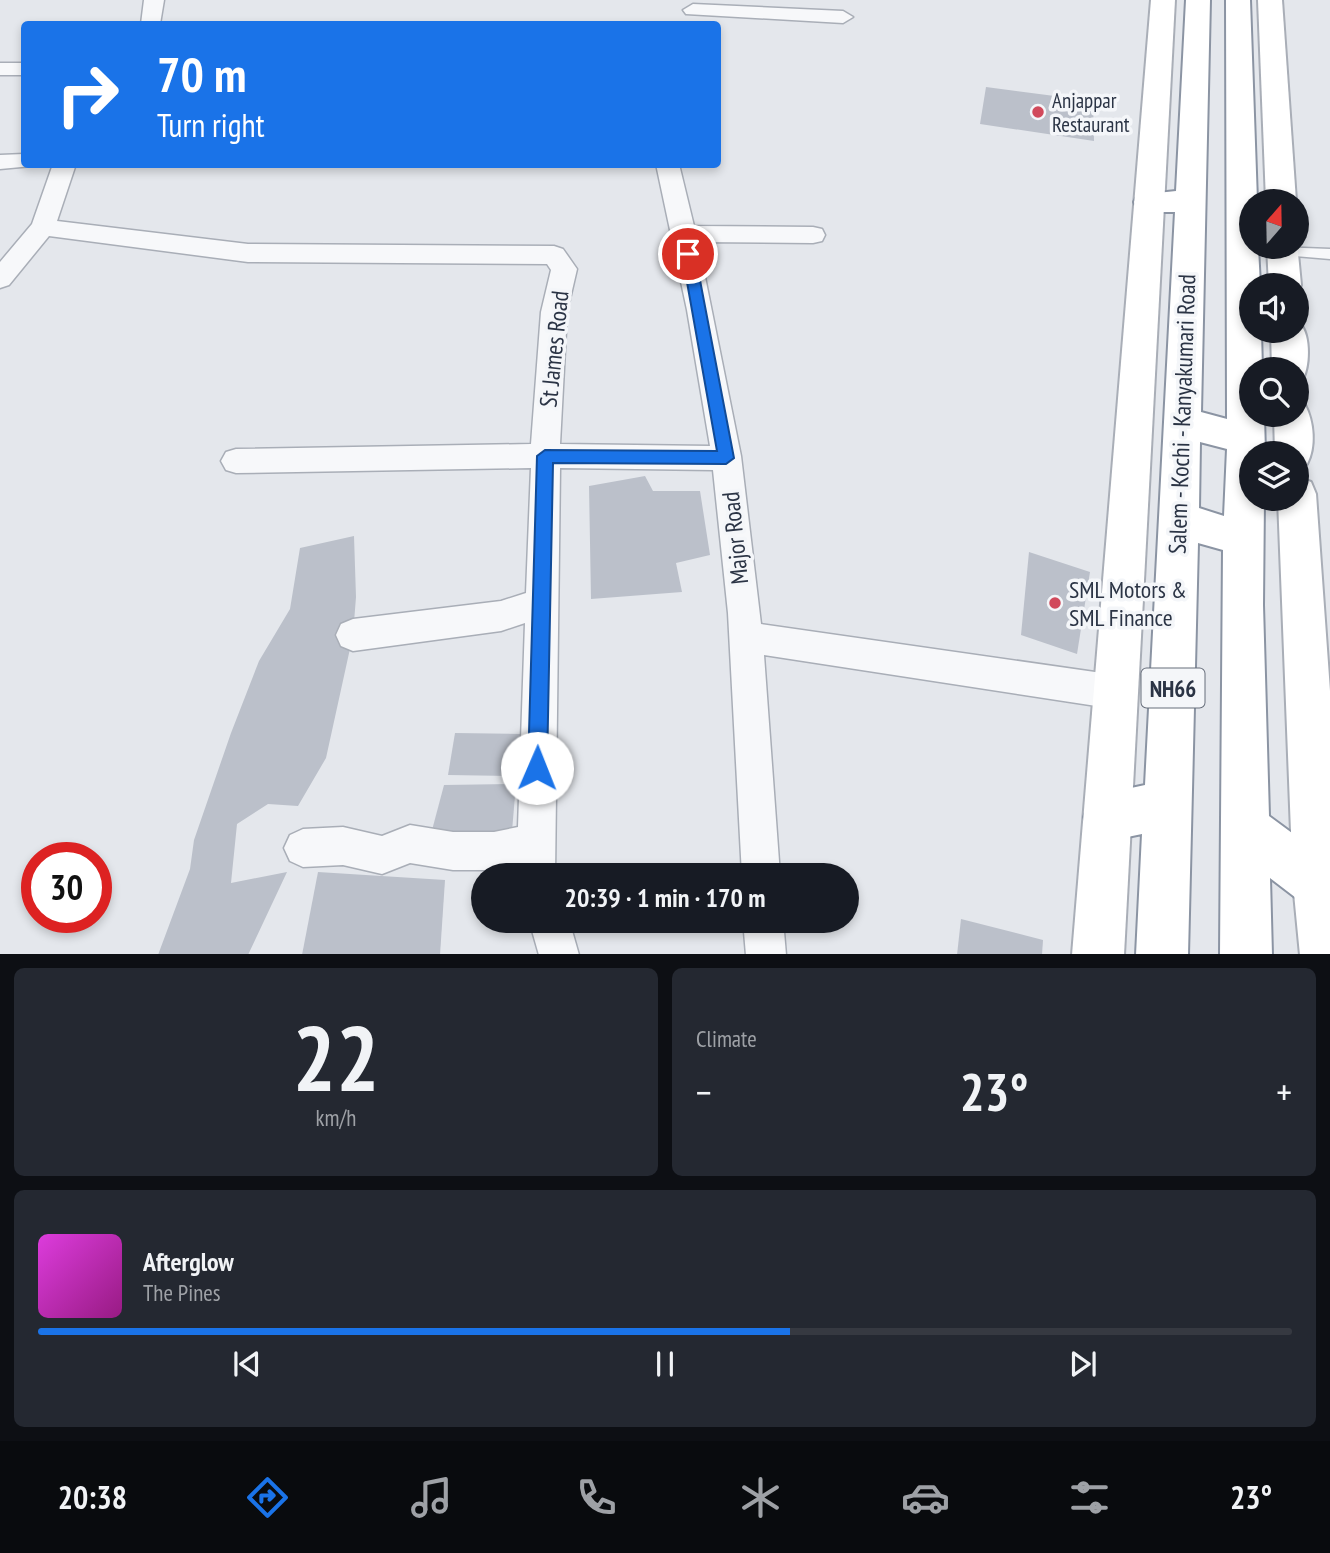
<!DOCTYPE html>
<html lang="en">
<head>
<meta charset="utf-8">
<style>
  body { margin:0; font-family:"PT Sans Narrow",sans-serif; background:#242831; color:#f1f3f6; height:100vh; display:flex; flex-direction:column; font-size:26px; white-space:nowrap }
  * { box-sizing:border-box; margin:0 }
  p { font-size:23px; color:#9ea1a6 }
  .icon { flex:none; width:38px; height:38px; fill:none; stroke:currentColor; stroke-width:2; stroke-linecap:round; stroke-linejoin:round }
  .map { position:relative; height:954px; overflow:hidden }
  .side { display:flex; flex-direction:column; gap:14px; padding:14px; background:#0d0f14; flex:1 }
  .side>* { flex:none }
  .banner { position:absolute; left:21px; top:21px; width:700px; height:147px; border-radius:7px; box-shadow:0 4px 10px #0003; background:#1a73e8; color:#fff; overflow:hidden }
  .needle { width:46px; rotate:20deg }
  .tools { position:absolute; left:1239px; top:189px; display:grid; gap:14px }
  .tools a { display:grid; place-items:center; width:70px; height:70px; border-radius:50%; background:#171b24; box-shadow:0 4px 10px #0003; font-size:35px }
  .speed { position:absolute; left:21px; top:842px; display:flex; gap:14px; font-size:35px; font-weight:700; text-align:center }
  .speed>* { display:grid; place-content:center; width:91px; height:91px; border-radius:50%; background:#171b24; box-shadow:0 4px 10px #0003; line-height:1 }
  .speed .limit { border:10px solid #d22; background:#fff; color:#111 }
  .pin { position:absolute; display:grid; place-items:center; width:60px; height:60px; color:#fff; margin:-30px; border:4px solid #fff; border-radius:50%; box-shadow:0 2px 7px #0007 }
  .me { position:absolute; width:77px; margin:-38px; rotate:1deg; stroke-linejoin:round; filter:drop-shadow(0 0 5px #0008) }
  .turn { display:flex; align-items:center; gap:24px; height:147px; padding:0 21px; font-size:32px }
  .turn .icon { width:91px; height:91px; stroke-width:2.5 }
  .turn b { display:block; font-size:49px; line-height:60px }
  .big { font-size:52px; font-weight:700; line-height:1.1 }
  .side .card { flex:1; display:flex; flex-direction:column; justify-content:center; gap:10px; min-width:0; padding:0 24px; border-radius:10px; background:#242831 }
  .side .dial { align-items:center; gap:0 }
  .dial b { font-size:91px; line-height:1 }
  .song { display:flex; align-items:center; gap:21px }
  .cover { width:84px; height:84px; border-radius:10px; background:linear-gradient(135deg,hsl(300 70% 55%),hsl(310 70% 35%)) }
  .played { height:7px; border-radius:4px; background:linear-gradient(90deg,#1a73e8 60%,#363941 60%) }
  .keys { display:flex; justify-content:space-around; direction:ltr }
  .heat { display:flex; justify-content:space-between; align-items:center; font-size:38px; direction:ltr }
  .side .tiles { flex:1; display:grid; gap:14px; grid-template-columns:1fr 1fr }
  .card:last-child { grid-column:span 2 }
  .trip { position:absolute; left:471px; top:863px; width:388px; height:70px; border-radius:35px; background:#171b24; box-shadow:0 4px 10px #0003; font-weight:700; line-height:70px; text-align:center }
  .tabs { display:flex; height:112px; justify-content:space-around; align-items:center; background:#090b0e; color:#9ea1a6 }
  .tabs .icon { width:49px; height:49px }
  .tabs .on { color:#1a73e8 }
  .tabs b { font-size:32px; color:#f1f3f6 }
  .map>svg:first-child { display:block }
</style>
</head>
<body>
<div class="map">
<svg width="1330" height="955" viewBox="0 0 1330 955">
  <rect width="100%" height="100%" fill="#e4e7ec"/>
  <g fill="#bbc0ca">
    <polygon points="986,87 1093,101 1094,141 980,124"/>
    <polygon points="645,476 653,491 700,491 710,555 676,563 682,592 591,599 589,486"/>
    <polygon points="354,536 356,597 353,635 326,758 298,806 268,804 237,824 231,883 287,872 248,955 158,955 190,869 194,840 231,733 259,661 290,609 300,548"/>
    <polygon points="1029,552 1090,572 1077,654 1021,635"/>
    <polygon points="455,733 522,734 517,776 448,775"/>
    <polygon points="516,784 512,831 431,834 444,785"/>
    <polygon points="318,872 445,880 440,955 302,955"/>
    <polygon points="961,919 1043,940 1042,955 957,955"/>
  </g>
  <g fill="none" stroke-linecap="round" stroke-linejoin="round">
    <defs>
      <polygon id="lane" points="1278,247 1330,249 1330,259 1283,255 1278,253"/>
      <g id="street">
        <polygon points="144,0 164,0 160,24 141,24"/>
        <polygon points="693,4 843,11 853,17 843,23 686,14 683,10"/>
        <rect x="0" y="63" width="24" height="12"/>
        <polygon points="24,154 24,164 32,166 0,169 0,155"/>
        <polygon points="53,164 76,164 57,221 248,244 554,246 563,249 577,269 567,312 560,444 710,446 687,310 656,164 679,164 694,226 813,227 822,229 825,235 822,241 813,243 698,242 741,456 761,624 1116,675 1128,680 1133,692 1128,704 1116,709 764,655 780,875 742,875 728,613 713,470 560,468 555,875 517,875 517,866 494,870 453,870 410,863 382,874 343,865 303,867 290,861 284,848 290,835 303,829 343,827 382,836 410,825 453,832 494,832 518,827 525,623 501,631 353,651 341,646 336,635 341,624 353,619 501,601 526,593 531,468 236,473 226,470 221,461 226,452 236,449 531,444 541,312 551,270 547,264 248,262 49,236 9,285 0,288 0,262 32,224"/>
        <polygon points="529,920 569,920 579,955 539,955"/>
        <polygon points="743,920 783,920 786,955 746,955"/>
      </g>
      <g id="secondary">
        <polygon points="1151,0 1175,0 1124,955 1072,955"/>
        <polygon points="1258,0 1282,0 1296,201 1266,201"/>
        <polygon points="1297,243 1301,285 1297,293 1297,285 1269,285 1267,247 1297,247"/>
        <path d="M1297,321C1311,331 1310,364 1303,379L1297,380V369H1272L1271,331H1297Z"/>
        <path d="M1297,402L1305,405C1314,422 1316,447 1307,464L1297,468V453H1275L1274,415H1297Z"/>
        <polygon points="1297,477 1311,482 1316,494 1330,691 1330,955 1300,955 1293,883 1278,499 1297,499"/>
      </g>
      <path id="highway" d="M1186,0H1210L1201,412L1227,419L1226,0H1250L1257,201H1251V247H1258L1260,285H1251V331H1261L1262,369H1251V415H1264L1265,453H1251V499H1264L1263,605L1269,816L1330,861V903L1318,908L1300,901L1270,878L1272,955H1220L1223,550L1198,543L1188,955H1136L1142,834L1108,841L1091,834L1084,817L1091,800L1108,793L1145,785L1175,212H1149L1138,209L1134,202L1138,195L1176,191ZM1200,442L1227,449L1224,516L1199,508Z"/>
    </defs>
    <use href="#lane" stroke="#a9aeb7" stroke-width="3"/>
    <use href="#street" stroke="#a9aeb7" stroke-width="3"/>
    <use href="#secondary" stroke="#a9aeb7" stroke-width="4"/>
    <use href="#highway" stroke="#8b94a3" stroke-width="4"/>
    <use href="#lane" fill="#f7f8fa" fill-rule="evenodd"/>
    <use href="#street" fill="#f7f8fa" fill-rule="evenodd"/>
    <use href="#secondary" fill="#fff" fill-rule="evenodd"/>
    <use href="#highway" fill="#fff" fill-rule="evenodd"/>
  </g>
  <polygon fill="#1a73e8" stroke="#114b97" stroke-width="2" points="688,249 695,254 734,458 726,464 553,463 547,768 544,775 537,778 531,775 528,768 537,456 545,450 717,451 682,254"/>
  <g fill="#d1495b" stroke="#f4f6f9" stroke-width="2.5">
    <circle cx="1038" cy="112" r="7"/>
    <circle cx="1055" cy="603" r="7"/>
  </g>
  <g text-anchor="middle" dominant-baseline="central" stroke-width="7" stroke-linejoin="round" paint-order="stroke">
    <g font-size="21" fill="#2b3445" stroke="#f4f6f9" text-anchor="start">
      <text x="1052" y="100">Anjappar<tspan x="1052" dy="24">Restaurant</tspan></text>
    </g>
    <rect fill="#f4f6f9" stroke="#676e7b" stroke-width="2" x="1141.5" y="668.5" width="63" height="39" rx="5"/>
    <g font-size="23" font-weight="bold" fill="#2b3445">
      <text x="1173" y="688">NH66</text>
    </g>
    <g font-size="24" fill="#2b3445" stroke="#f4f6f9">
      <text transform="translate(554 349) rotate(-84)">St James Road</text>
      <text transform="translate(1182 414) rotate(-88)">Salem - Kochi - Kanyakumari Road</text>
      <text transform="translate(735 538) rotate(-96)">Major Road</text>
    </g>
    <g font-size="24" fill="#2b3445" stroke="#f4f6f9" text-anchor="start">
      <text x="1069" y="589">SML Motors &amp;<tspan x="1069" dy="28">SML Finance</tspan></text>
    </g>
  </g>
</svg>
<div class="tools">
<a><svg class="needle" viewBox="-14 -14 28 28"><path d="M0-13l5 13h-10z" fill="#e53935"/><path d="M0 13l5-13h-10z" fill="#9ea1a6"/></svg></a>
<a><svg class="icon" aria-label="sound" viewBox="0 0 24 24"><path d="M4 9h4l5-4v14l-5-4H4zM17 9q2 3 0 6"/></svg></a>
<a><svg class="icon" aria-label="search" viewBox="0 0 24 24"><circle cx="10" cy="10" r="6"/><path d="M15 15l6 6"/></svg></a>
<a><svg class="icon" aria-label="layers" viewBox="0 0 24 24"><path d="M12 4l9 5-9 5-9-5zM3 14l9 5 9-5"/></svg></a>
</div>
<div class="speed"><div class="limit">30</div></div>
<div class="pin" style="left:688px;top:254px;background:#d93025"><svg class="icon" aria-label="arrive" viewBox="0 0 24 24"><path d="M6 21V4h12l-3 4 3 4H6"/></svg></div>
<svg class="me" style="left:537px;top:768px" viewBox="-20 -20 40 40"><circle r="19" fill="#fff"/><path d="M0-13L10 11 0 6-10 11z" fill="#1a73e8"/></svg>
<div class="trip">20:39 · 1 min · 170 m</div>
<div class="banner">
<div class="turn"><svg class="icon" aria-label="right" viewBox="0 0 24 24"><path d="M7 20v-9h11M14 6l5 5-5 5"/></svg><div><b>70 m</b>Turn right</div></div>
</div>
</div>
<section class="side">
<div class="tiles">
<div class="card dial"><b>22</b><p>km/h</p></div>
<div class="card"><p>Climate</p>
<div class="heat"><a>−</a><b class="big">23°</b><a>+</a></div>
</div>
<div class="card">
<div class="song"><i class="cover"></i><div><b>Afterglow</b><p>The Pines</p></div></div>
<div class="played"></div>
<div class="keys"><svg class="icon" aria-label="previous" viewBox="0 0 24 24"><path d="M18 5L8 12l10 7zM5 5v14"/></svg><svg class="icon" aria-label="pause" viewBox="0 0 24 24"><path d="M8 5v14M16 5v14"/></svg><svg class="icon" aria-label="next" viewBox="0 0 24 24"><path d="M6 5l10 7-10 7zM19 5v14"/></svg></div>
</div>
</div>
</section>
<nav class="tabs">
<b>20:38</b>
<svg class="icon on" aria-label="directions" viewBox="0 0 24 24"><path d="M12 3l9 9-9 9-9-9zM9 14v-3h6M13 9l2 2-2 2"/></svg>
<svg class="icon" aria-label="music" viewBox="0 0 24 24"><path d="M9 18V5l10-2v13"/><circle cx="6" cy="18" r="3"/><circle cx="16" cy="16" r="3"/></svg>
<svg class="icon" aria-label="phone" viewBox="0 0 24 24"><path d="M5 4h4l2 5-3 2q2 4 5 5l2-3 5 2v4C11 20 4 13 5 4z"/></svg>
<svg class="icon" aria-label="climate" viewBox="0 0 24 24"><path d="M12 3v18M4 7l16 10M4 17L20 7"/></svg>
<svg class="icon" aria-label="car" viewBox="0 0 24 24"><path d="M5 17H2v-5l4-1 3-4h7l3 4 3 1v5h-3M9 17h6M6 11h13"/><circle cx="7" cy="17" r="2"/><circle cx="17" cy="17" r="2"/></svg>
<svg class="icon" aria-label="filters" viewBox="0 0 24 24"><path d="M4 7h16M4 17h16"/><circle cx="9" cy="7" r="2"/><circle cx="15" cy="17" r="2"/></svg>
<b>23°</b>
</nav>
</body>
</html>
